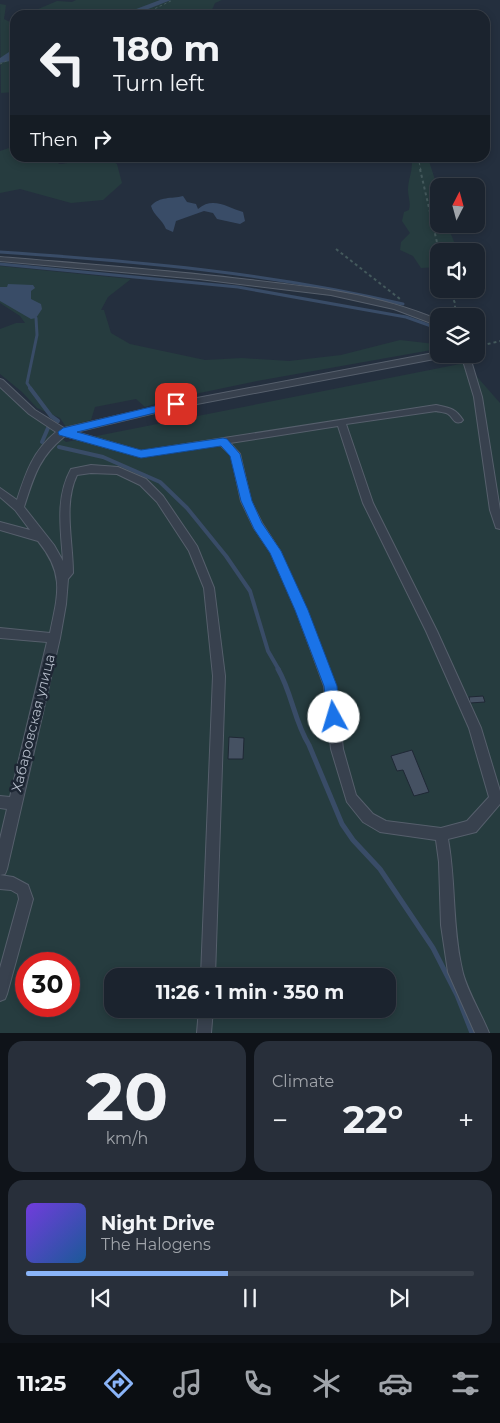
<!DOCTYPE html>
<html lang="en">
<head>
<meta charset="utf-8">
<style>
  body { margin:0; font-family:Montserrat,sans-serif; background:#282f3a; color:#f1f3f6; height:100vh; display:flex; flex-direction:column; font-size:19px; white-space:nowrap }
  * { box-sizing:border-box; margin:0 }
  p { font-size:16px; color:#a0a4aa }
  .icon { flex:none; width:28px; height:28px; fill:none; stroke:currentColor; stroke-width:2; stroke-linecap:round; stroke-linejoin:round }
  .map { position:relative; height:1033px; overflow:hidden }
  .panel { display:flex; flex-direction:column; gap:8px; padding:8px; background:#0f1319; flex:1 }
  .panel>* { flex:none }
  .banner { position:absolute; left:10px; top:10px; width:480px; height:152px; border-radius:15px; box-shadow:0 2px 8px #0003,0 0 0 1px #39404a; background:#1b232e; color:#f1f3f6; overflow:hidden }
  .needle { width:32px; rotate:6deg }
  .buttons { position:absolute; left:430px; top:178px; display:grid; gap:10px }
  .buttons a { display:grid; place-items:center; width:55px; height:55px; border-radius:10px; background:#1b232e; box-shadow:0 2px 8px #0003,0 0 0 1px #39404a; font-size:25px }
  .speed { position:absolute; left:15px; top:952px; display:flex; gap:10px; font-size:25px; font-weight:700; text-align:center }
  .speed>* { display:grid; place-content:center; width:65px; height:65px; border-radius:50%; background:#1b232e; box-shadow:0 2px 8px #0003,0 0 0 1px #39404a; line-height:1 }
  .speed .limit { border:8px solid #d22; background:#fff; color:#111 }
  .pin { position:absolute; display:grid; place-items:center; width:42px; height:42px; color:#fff; margin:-21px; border-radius:10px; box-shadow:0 2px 8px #0006 }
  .me { position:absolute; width:55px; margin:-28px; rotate:354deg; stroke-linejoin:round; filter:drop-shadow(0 0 4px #0008) }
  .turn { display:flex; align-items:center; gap:18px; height:105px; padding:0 20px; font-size:22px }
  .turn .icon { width:65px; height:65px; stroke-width:2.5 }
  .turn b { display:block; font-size:35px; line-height:42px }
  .then { display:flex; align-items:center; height:48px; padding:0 20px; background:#0003; gap:10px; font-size:19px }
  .big { font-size:38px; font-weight:700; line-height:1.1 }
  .panel .tile { flex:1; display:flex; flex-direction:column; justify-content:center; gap:8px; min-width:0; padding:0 18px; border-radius:15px; background:#282f3a }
  .panel .dial { align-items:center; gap:0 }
  .dial b { font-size:65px; line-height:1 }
  .song { display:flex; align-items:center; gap:15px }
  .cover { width:60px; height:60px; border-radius:8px; background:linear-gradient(135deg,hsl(260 70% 55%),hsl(210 70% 35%)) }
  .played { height:5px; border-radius:2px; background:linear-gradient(90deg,#8ab4f8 45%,#39404a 45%) }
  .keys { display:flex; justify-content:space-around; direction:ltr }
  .heat { display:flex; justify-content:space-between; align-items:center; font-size:28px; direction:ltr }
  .panel .tiles { flex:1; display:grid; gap:8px; grid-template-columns:1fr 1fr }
  .tile:last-child { grid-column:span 2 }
  .trip { position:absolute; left:104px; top:968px; width:292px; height:50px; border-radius:15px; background:#1b232e; box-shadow:0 2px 8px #0003,0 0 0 1px #39404a; font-weight:700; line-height:50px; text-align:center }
  .menu { display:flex; height:80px; justify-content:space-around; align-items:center; background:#0b0e12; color:#a0a4aa }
  .menu .icon { width:35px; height:35px }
  .menu .active { color:#8ab4f8 }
  .menu b { font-size:22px; color:#f1f3f6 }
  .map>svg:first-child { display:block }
</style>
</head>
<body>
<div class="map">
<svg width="500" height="1033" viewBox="0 0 500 1033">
  <rect width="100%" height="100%" fill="#242f3e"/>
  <g fill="#263c3f" fill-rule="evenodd">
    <polygon points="76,0 222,0 215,3 212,10 193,15 24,15 57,1 72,2"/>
    <polygon points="0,4 6,5 4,19 10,22 15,22 15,92 1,93"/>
    <path d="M15,146V158H54L59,164C69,164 74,160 82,158C94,154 108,158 117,164L122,183L103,200L71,203L20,189L0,193V151Z"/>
    <path d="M411,158H428L439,192V224H446C451,233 454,241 457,251H439V267L421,268L413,256L400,250L401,242L410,233L402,221L404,212L409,210C411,202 408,197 408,190C408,178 414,169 411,158Z"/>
    <polygon points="0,266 131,279 108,297 101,310 104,310 111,333 130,344 205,360 242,358 289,361 341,355 400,340 435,344 437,349 257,381 171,399 145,407 136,399 95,407 91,420 66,427 60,418 37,408 22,392 0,374 0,329 16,323 25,323 20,316 0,303"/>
    <path d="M465,363L500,403V1033H0V385L66,442ZM26,964H69V1006H26ZM112,976H388V1009H112Z"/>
  </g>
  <g fill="#394c67">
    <path d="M183,196L187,202L196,204L198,209C213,196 228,208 243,212L245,221L240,224L217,219L213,213L204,211L176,221L173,232L166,229C162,219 154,216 151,206C160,196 171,199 183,196Z"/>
    <polygon points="8,284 33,285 35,288 31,291 31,299 41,304 42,309 36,318 31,319 0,301 0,287 7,287"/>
  </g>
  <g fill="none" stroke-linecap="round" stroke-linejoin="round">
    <g stroke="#394c67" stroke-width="3">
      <path d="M0,252C135,261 271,273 403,304"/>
      <polyline points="0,264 238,287 406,317 434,327"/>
      <polyline points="31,389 27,383 37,335 36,318"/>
    </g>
    <g stroke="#394c67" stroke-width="4">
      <polyline points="30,388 51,416 58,421"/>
      <polyline points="42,442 48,428"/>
      <polyline points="59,447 103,457 160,482 187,508 226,556 250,591 268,651 279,670"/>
    </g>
    <path stroke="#394c67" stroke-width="5" d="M278,669C292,693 294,721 309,745L342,824L353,840L380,869L433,948L457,995L472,1033"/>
    <g fill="#394c67" fill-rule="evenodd">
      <polygon points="160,0 171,0 133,15 77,15 81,13 131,11"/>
      <polygon points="12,50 15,50 15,56 10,61 0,63 0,58"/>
    </g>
  </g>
  <g fill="#455162" stroke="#1f2835">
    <polygon points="483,696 485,702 470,703 469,697"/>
    <polygon points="229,737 244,738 243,759 228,759"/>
    <polygon points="412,750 429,792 414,796 403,770 397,771 391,756"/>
  </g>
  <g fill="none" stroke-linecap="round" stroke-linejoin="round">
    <defs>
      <g id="street">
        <path d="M0,257C83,264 167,270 250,280C314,287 378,294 439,320V326L394,309L331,295L199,279L0,261Z"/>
        <path d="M439,352V354H449L445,357L176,408L76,432L141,451L436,405C450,408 455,408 463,420L461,422C453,424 454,418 448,414C445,412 439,412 436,411L346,424L373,503L437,631L481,728L500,791V804L476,832L448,839C456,882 452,926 462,969C465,987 482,1015 489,1033H475L448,972L441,925L439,862L436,840L380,832L363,822L347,802L331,749L324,686L296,610L271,553L254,528L241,501L231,455L220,445L141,457L65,436C39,457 34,476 24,507L54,545L63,561C61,530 55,498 71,469L91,465L118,467L146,479L163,496L197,546L214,588L225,676L215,976H201L213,676L204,588L189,551L157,502L140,485L117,474L91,473L77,475C63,504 73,541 73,573L68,579L66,604L60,638L7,869L5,874L0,875L13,877L28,885L33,899L7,994L5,999L0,1001V968L19,899L18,894L11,890L0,889V839L7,809L0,808V796L10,797L47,642L0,638V628L50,633C58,594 65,574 38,541L0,530V522L30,530L15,510L0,497V488L17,500C26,472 33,451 56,432L29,414L0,387V379L3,380L35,410L64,428L176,402ZM338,426L363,503L426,631L469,728L489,797L467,821L441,828L386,821L373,814L356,795L343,749L336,686L306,610L280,551L262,523L251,501L240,454L230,443Z"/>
        <polygon points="461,354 469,354 482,397 500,510 500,529 496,528 490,510 474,397"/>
        <polygon points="199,1009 213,1009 211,1033 197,1033"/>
      </g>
    </defs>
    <use href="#street" stroke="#565f6c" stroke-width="2"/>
    <g stroke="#44595c" stroke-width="1" stroke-dasharray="2.5 2.5" stroke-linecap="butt">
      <polyline points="131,15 154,9 173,0"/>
      <polyline points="0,64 15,57"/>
      <polyline points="418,158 421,170"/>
    </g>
    <g stroke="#44595c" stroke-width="2" stroke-dasharray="3 3" stroke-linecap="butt">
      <polyline points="420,169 439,251"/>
      <polyline points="336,249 400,299"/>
      <polyline points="449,289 455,303 455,316"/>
      <polyline points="476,347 500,341"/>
    </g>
    <use href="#street" fill="#38414e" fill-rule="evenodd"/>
  </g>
  <polygon fill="#1a73e8" stroke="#114b97" points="176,401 181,404 179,407 77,432 141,450 223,438 227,439 240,454 252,501 262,523 281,551 308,610 337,686 340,717 339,722 334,724 329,722 327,717 324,686 295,610 270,553 254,529 241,501 230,456 221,446 141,458 59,435 58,432 63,428"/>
  <g text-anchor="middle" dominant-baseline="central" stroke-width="5" stroke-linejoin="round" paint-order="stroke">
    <g font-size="14" fill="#b4bcc9" stroke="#1d2633">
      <text transform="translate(33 723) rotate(-76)">Хабаровская улица</text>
    </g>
  </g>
</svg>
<div class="buttons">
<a><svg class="needle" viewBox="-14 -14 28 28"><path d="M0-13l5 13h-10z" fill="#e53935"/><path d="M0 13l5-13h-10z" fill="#a0a4aa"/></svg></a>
<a><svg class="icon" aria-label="sound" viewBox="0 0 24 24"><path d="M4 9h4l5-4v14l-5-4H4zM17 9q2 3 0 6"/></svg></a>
<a><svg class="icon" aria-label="layers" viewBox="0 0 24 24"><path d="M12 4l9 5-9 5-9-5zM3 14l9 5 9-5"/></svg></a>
</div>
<div class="speed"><div class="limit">30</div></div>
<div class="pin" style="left:176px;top:404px;background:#d93025"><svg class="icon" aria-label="arrive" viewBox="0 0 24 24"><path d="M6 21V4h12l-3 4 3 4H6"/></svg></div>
<svg class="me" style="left:334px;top:717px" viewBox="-20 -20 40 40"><circle r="19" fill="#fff"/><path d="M0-13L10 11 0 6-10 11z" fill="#1a73e8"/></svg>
<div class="trip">11:26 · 1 min · 350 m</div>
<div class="banner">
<div class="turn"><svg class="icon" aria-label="left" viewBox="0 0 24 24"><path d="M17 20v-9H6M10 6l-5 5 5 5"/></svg><div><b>180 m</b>Turn left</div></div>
<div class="then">Then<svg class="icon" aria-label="right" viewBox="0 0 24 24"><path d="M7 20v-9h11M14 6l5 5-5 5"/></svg></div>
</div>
</div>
<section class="panel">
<div class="tiles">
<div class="tile dial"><b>20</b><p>km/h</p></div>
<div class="tile"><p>Climate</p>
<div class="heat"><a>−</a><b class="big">22°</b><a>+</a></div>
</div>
<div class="tile">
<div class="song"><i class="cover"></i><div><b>Night Drive</b><p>The Halogens</p></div></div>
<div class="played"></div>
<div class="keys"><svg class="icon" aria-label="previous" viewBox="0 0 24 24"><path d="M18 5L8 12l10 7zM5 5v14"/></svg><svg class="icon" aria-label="pause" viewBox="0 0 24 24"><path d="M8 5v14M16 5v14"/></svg><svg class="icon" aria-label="next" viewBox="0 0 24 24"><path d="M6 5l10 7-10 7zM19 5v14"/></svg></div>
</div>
</div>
</section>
<nav class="menu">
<b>11:25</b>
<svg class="icon active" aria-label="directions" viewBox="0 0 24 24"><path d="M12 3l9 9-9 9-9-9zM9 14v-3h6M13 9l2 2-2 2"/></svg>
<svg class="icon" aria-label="music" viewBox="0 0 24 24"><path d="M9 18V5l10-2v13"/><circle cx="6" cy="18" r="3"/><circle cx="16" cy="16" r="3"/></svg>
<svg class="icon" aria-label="phone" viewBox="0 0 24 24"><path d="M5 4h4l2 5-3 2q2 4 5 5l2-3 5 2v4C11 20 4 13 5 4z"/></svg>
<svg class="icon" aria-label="climate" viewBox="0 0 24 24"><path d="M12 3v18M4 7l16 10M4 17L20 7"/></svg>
<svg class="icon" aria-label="car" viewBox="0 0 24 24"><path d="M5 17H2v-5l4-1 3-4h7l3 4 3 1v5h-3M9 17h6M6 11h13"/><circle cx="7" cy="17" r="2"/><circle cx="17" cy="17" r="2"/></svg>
<svg class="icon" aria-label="filters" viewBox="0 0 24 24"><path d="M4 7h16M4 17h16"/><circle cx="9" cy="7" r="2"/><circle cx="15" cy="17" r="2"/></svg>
</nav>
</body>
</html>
